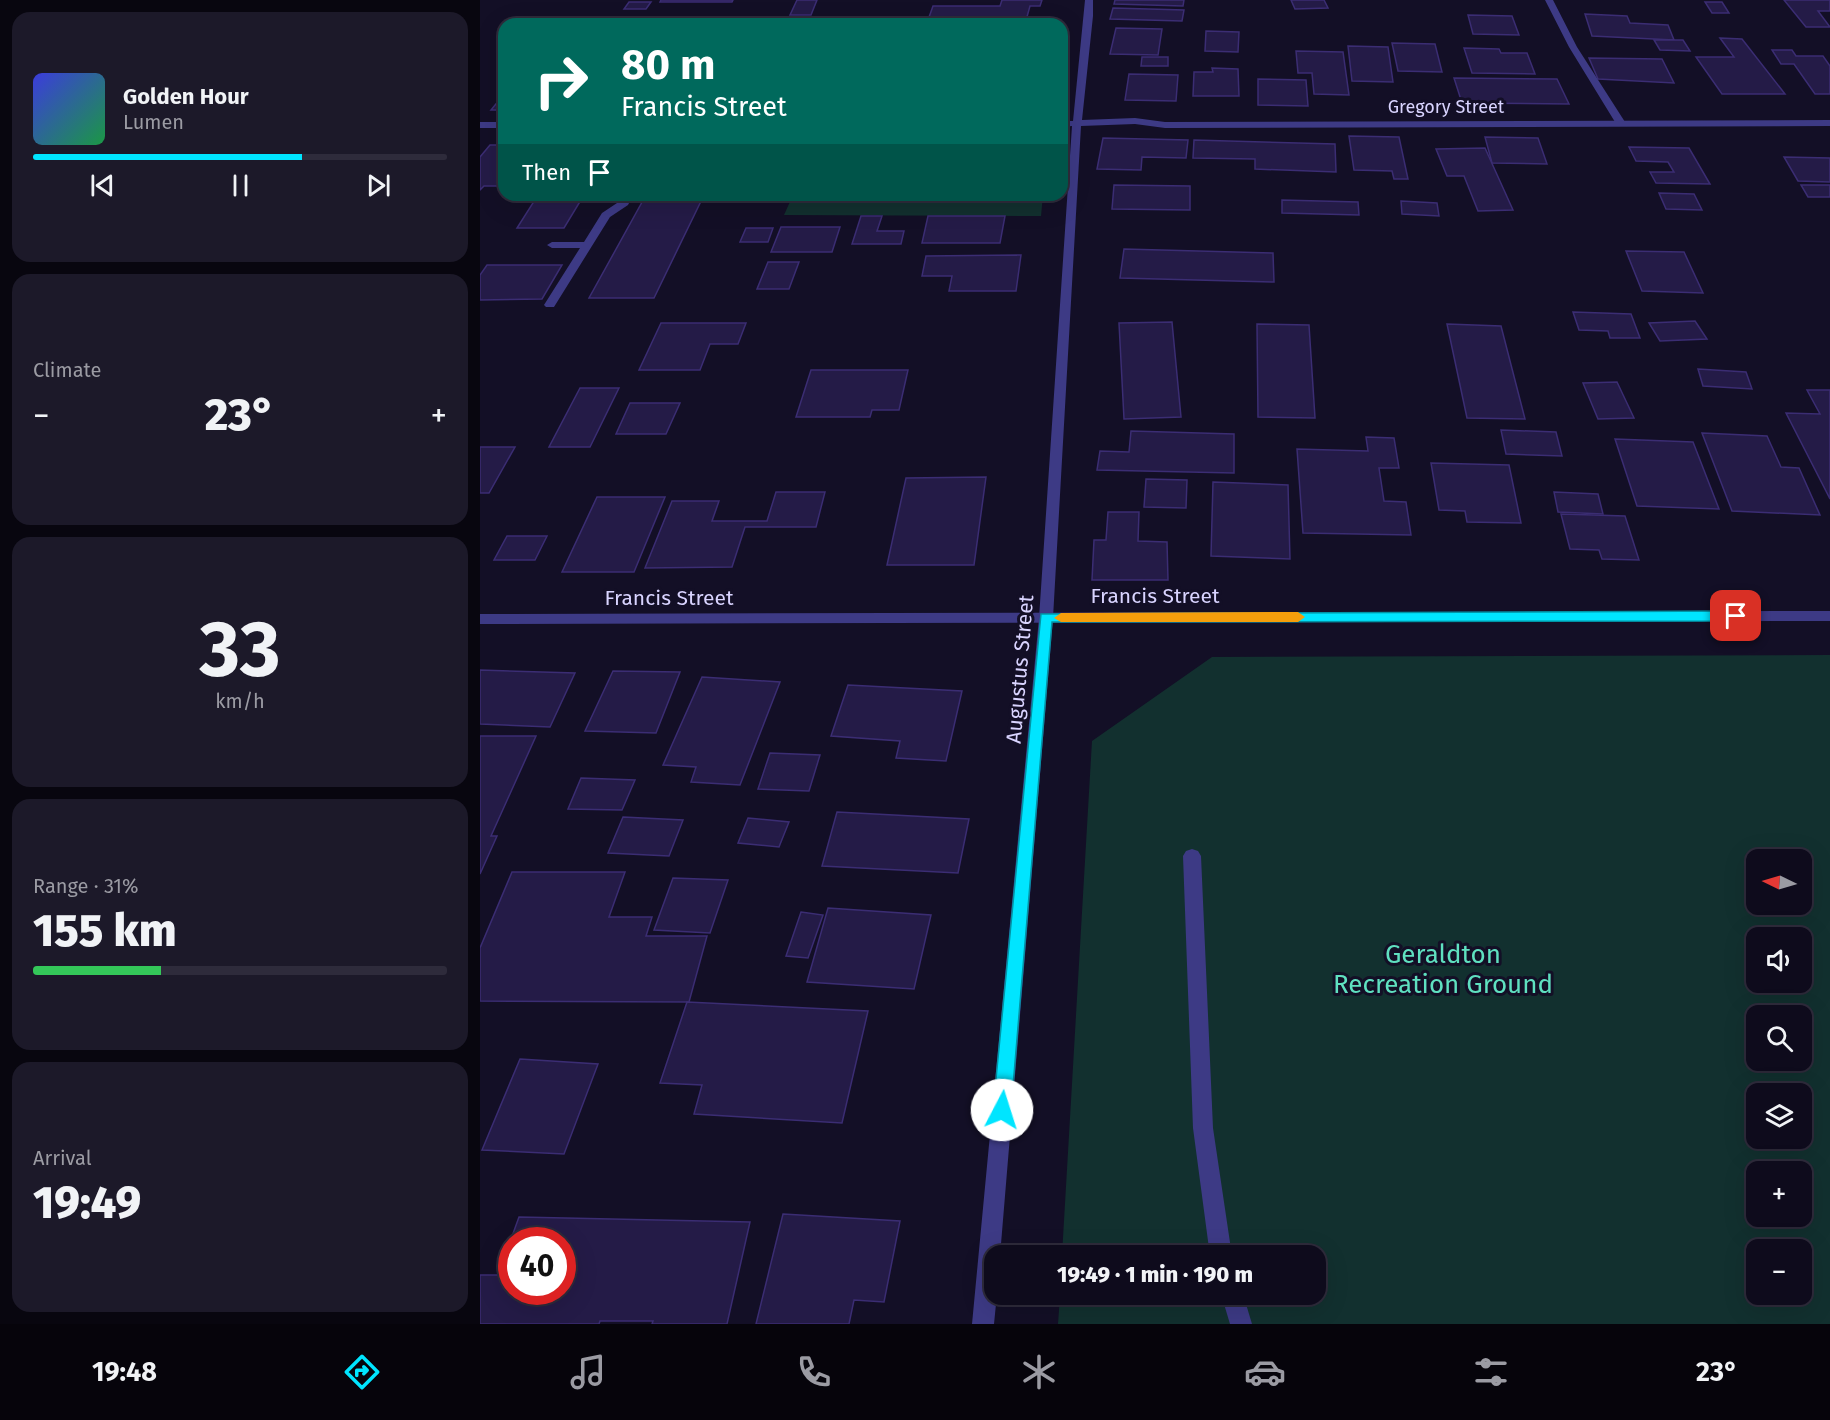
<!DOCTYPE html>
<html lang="en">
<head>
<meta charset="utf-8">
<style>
  body { margin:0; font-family:"Fira Sans",sans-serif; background:#1c1929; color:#f1f3f6; height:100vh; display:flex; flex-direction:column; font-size:22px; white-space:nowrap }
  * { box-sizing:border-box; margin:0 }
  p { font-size:20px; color:#9b9ba3 }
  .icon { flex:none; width:33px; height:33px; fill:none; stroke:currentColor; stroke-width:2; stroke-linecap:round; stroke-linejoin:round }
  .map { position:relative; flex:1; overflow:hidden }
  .sheet { display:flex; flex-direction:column; gap:12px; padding:12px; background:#08060f; width:480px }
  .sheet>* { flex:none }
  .guide { position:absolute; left:18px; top:18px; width:570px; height:183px; border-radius:18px; box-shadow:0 6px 24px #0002,0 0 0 2px #2e2b3b; background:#00695c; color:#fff; overflow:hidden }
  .needle { width:39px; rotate:275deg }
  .buttons { position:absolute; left:1266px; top:849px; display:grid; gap:12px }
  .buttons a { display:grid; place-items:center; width:66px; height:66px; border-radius:12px; background:#0e0b1c; box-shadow:0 6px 24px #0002,0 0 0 2px #2e2b3b; font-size:30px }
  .speed { position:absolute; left:18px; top:1227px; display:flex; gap:12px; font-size:30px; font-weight:700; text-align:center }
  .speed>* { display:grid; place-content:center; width:78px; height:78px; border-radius:50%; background:#0e0b1c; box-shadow:0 6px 24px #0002,0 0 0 2px #2e2b3b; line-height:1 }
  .speed .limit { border:9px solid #d22; background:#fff; color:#111 }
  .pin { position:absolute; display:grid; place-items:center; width:51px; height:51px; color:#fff; margin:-26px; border-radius:12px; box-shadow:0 3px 9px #0006 }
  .me { position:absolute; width:66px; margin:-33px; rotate:5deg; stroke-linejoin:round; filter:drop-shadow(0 0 4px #0008) }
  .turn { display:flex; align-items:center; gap:21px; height:126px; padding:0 24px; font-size:27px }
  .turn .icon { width:78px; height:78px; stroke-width:2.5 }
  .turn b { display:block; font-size:42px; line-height:51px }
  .then { display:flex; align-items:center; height:57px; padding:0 24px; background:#0003; gap:12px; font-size:22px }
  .big { font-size:45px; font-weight:800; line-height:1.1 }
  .sheet .card { flex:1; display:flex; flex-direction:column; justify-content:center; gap:9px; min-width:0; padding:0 21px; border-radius:18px; background:#1c1929 }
  .sheet .dial { align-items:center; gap:0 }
  .dial b { font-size:78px; line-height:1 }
  .song { display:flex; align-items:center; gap:18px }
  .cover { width:72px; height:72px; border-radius:9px; background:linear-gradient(135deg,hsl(240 70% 55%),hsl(140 70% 35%)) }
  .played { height:6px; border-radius:3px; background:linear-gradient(90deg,#00e5ff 65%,#2e2b3b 65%) }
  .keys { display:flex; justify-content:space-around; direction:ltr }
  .heat { display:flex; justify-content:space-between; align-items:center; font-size:33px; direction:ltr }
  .charge { height:9px; border-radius:4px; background:linear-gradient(90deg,#34c759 31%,#2e2b3b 0) }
  .trip { position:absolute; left:504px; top:1245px; width:342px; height:60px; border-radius:18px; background:#0e0b1c; box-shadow:0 6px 24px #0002,0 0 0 2px #2e2b3b; font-weight:800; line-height:60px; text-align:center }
  .menu { display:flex; height:96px; justify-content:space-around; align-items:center; background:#06040b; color:#9b9ba3 }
  .menu .icon { width:42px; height:42px }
  .menu .selected { color:#00e5ff }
  .menu b { font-size:27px; color:#f1f3f6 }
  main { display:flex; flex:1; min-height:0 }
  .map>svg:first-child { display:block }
</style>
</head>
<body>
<main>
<section class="sheet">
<div class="card">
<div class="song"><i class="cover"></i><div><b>Golden Hour</b><p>Lumen</p></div></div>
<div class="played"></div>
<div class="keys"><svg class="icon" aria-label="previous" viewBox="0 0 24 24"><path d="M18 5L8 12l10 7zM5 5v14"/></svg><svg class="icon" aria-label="pause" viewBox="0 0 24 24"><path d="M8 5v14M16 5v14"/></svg><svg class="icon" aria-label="next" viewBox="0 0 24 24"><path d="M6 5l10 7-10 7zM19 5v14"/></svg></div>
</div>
<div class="card"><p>Climate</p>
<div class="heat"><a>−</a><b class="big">23°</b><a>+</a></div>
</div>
<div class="card dial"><b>33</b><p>km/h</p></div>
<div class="card"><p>Range · 31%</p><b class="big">155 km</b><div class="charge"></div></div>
<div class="card"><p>Arrival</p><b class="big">19:49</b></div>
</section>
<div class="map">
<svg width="1350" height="1324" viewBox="0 0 1350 1324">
  <rect width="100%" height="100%" fill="#130f26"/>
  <g fill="#12302f" fill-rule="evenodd">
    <polygon points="313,195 563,195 561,216 304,215"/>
    <path d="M1350,655V1324H578L580,1295L836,1294V1256L582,1255L612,741L732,657ZM1276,860H1322V904H1276ZM1276,938H1322V982H1276ZM1276,1016H1322V1060H1276ZM1276,1094H1322V1138H1276ZM1276,1172H1322V1216H1276ZM1276,1250H1322V1294H1276Z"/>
  </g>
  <g fill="#241b47" stroke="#3b2d73" stroke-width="1.5" fill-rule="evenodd">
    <polygon points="181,0 253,0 252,2 180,2"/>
    <polygon points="317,0 337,0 331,15 310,15"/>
    <polygon points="522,0 562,0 560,6 550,6 545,24 509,24 510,20 448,20 453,6 520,6"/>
    <polygon points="635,0 704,0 703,6 634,4"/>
    <polygon points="811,0 844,0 848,8 815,9"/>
    <polygon points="1304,0 1350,0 1350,11 1338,11 1350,27 1326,27"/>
    <polygon points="149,2 171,2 166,9 144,9"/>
    <polygon points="1225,2 1242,2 1249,13 1232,13"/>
    <polygon points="633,8 704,10 702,21 630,19"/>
    <polygon points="1105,14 1147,16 1150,23 1188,25 1194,40 1112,36"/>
    <polygon points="988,15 1032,16 1039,35 993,34"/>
    <polygon points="636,28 682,29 678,55 630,54"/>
    <polygon points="726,31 759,32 758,52 725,51"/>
    <polygon points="1240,38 1262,39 1305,94 1242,94 1216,57 1254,57"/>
    <polygon points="1174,40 1203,40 1210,51 1180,50"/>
    <polygon points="912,43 955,44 962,72 918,71"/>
    <polygon points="868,46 908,47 913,82 872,81"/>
    <polygon points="984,48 1019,49 1021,53 1047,53 1055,74 992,73"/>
    <polygon points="1292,50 1312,50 1316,56 1343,56 1350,66 1350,94 1335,94 1314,64 1301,64"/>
    <polygon points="816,51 863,52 869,95 834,94 832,73 818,73"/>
    <polygon points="662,57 688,57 688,66 661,66"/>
    <polygon points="1109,58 1182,59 1194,83 1118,79"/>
    <polygon points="732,68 758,69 759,96 713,96 714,72 733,72"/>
    <polygon points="649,74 698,75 696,101 645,100"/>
    <polygon points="974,78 1077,79 1089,104 982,103"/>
    <polygon points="778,79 826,80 828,106 778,105"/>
    <polygon points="24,94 24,110 11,110"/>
    <polygon points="869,136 919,137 928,179 914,179 912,171 874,170"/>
    <polygon points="1005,137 1058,138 1067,164 1012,163"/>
    <polygon points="623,138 708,140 706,158 662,157 661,170 617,169"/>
    <polygon points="714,140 855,144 856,172 775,169 775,159 713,158"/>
    <polygon points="10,145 24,145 24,186 4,186 0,190 0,157"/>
    <polygon points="1149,147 1209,148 1230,184 1176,183 1170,172 1194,172 1188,162 1156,161"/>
    <polygon points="1005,148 1033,210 998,211 984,176 967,176 956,149"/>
    <polygon points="1304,157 1350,158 1350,182 1318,181"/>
    <polygon points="634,185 710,186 710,210 632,209"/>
    <polygon points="1321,185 1350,185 1350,197 1328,197"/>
    <polygon points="1179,193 1214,194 1222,210 1186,209"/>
    <polygon points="58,195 104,195 84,228 37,228"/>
    <polygon points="166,195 224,195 174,298 109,298"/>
    <polygon points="802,200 878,202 879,215 802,213"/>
    <polygon points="921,201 957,203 959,216 922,214"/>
    <polygon points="381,216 402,216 397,231 424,231 421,244 372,244"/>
    <polygon points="448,216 525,216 520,243 442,243"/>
    <polygon points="301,227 360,227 352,252 291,252"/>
    <polygon points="266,228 293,228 288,242 260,242"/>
    <polygon points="644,249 793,253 794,282 640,278"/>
    <polygon points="1146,251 1204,252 1223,293 1162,291"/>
    <polygon points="541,255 536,291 469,291 472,276 442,276 446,256"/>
    <polygon points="288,262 319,262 309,289 277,289"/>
    <polygon points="7,265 82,265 62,299 0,300 0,275"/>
    <polygon points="1093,312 1151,314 1160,338 1130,338 1128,331 1099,330"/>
    <polygon points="1215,321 1227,339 1180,341 1169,323"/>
    <polygon points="692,322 701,417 644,419 639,323"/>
    <polygon points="181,323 266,323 258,344 230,344 220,370 159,370"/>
    <polygon points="777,324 829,325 835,418 778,417"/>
    <polygon points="967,324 1021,326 1045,419 987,418"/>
    <polygon points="1218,369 1266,372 1272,389 1223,386"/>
    <polygon points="331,370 428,370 419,410 392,410 390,417 316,417"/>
    <polygon points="1137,382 1154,418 1118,419 1103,383"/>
    <polygon points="100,388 139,388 110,447 69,447"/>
    <polygon points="1327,390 1350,390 1350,499 1306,413 1340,414"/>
    <polygon points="150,403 200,403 186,434 136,434"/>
    <polygon points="1021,430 1076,432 1082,456 1026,454"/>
    <polygon points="651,431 754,434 754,473 617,470 620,451 649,452"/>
    <polygon points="1222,433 1287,436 1301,467 1319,468 1340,515 1252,511"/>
    <polygon points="886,437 914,438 919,468 899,468 904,501 926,502 931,535 823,533 817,449 888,451"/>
    <polygon points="1135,439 1213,442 1239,509 1157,506"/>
    <polygon points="0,447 35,447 9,493 0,493"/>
    <polygon points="951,463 1029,465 1041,523 987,522 985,511 959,510"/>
    <polygon points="506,477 494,565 407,565 426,478"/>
    <polygon points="666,479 707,480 706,508 664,507"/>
    <polygon points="733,482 808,485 810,559 731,556"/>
    <polygon points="296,492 345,492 336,527 265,527 252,567 165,568 192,501 239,501 232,521 287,521"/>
    <polygon points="1074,492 1118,494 1123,514 1078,512"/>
    <polygon points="117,497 185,497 154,572 82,572"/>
    <polygon points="628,512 659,512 658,541 687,542 688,580 612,580 614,540 626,540"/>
    <polygon points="1081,514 1145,516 1159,560 1122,559 1119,550 1090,549"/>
    <polygon points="27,536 67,536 55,560 14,560"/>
    <polygon points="0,670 95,673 70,727 0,724"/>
    <polygon points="133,671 200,672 176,733 105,731"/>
    <polygon points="222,677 300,682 260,785 211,782 216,767 183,765"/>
    <polygon points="368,685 482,691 466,761 416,758 420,741 351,736"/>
    <polygon points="0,736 56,736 11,836 17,836 0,874"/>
    <polygon points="290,753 340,755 329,791 278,789"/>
    <polygon points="101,778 155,780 142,810 88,809"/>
    <polygon points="357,812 489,819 478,873 342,866"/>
    <polygon points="143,817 203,820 189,856 128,853"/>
    <polygon points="268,818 309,822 299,847 258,843"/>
    <polygon points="32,872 145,872 129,917 172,917 166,936 227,936 209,1002 0,1001 0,948"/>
    <polygon points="193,878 248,880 230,933 174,930"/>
    <polygon points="348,908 451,915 434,989 327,982"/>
    <polygon points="321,912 343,915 328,958 306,956"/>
    <polygon points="207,1002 388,1011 362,1123 214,1114 222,1085 180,1083"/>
    <polygon points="40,1059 118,1064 84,1154 2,1150"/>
    <polygon points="303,1214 420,1221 404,1302 374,1300 369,1324 276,1324"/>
    <path d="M39,1217L270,1222L247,1324H172L173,1321H120L119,1324H0V1275H18ZM32,1240H82V1292H32Z"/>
  </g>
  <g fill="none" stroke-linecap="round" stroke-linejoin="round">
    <g fill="#3d3a85" fill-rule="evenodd">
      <polygon points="143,195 153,195 148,205 130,217 74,307 66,307 64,305 100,248 72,248 67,245 72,242 104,242 122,213 140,201"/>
      <polygon points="712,849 718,851 721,856 733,1128 752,1256 730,1256 713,1128 703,856 706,851"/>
      <polygon points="741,1294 763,1294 772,1324 750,1324"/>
    </g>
    <g fill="#3d3a85" fill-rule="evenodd">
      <polygon points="1065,0 1073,0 1097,47 1145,122 1143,124 1135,122 1089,47"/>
      <polygon points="1350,611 1350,621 0,624 0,614"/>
    </g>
    <g fill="#3d3a85" fill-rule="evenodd">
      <polygon points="605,0 613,0 613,16 602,120 655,118 685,122 1350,120 1350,126 685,128 655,124 601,126 573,618 520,1256 514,1256 514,1294 517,1294 514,1324 492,1324 559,618 592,126 582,127 582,121 593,121"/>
      <rect x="0" y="122" width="24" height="6"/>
    </g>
  </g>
  <polygon fill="#00e5ff" stroke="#0095a6" stroke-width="1.5" points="1256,611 1263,616 1256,621 572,622 531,1110 529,1116 522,1118 516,1116 513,1110 561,614"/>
  <polygon fill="#f59e0b" points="818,612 825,617 818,622 581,622 574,618 581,613"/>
  <g text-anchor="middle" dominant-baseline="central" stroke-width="6" stroke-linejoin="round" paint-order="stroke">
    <g font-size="18" fill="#d9d4ff" stroke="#130f26">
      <text x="966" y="107">Gregory Street</text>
    </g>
    <g font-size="21" fill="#d9d4ff" stroke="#130f26">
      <text x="675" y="596">Francis Street</text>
      <text x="189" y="598">Francis Street</text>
      <text transform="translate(540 669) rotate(-85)">Augustus Street</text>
    </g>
    <g font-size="26" fill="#5fe0c0" stroke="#130f26">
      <text x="963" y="954">Geraldton<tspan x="963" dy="30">Recreation Ground</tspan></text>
    </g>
  </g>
</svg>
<div class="buttons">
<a><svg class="needle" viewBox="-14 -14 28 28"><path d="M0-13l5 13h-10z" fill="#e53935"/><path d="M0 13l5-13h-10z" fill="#9b9ba3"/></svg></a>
<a><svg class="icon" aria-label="sound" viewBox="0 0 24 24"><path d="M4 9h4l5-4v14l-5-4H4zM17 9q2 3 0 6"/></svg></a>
<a><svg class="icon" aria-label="search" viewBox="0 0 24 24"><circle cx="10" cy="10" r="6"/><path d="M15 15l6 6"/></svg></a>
<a><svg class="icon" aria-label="layers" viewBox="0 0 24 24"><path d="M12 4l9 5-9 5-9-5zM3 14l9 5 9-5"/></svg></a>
<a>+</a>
<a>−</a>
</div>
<div class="speed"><div class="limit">40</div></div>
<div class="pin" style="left:1256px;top:616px;background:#d93025"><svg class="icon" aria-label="arrive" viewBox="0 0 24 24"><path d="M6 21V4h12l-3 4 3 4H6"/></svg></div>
<svg class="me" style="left:522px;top:1110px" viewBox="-20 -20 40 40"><circle r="19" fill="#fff"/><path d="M0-13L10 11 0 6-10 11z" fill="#00e5ff"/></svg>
<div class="trip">19:49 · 1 min · 190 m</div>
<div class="guide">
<div class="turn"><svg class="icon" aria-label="right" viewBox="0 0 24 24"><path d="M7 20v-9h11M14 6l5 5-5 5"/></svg><div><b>80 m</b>Francis Street</div></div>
<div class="then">Then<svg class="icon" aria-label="arrive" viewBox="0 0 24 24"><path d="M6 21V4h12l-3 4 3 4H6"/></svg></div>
</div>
</div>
</main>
<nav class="menu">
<b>19:48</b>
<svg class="icon selected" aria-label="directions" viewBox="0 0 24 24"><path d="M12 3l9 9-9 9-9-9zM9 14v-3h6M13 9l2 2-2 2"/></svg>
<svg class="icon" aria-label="music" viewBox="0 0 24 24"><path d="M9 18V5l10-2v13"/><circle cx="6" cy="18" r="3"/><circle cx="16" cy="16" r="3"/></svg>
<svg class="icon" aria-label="phone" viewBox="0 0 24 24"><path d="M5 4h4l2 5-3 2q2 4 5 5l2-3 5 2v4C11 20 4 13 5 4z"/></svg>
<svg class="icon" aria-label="climate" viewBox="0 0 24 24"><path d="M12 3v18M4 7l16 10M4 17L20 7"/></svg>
<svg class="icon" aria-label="car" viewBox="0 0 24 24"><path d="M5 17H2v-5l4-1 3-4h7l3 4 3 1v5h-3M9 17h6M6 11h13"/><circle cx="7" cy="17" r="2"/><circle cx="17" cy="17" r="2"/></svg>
<svg class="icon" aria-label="filters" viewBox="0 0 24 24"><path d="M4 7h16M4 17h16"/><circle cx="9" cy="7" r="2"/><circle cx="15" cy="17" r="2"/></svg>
<b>23°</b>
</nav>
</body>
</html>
